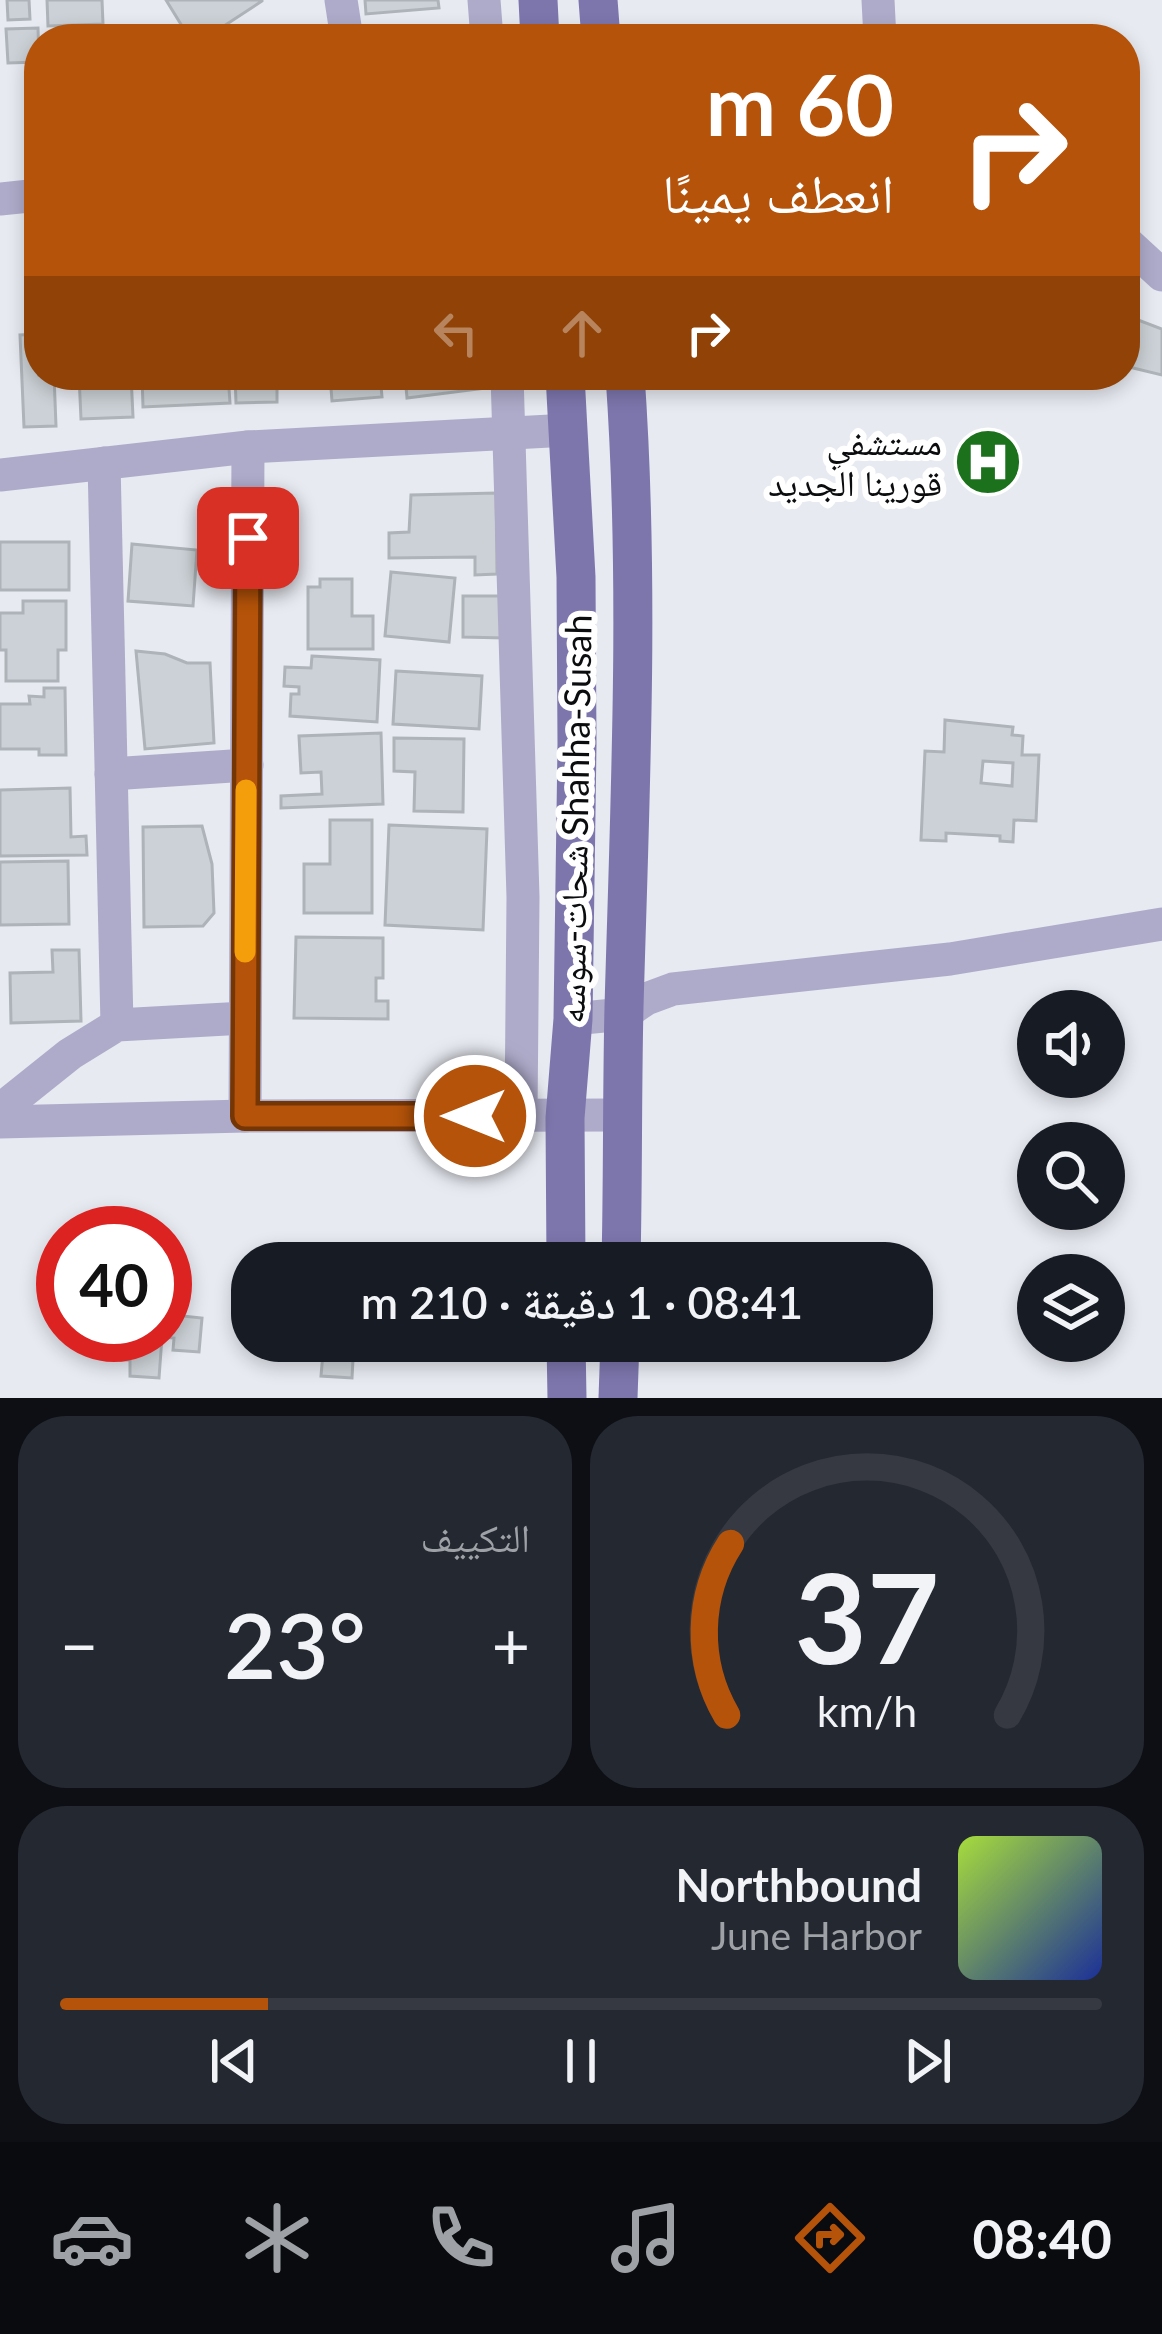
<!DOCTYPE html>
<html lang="ar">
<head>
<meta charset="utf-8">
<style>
  body { margin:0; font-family:Lato,"Noto Naskh Arabic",sans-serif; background:#242831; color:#f1f3f6; direction:rtl; height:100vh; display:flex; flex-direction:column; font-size:45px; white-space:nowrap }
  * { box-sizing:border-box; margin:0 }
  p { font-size:39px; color:#9ea1a6 }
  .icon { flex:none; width:66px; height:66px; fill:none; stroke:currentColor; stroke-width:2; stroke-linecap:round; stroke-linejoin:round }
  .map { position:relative; height:1398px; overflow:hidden; direction:ltr }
  .details { display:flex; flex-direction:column; gap:18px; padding:18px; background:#0d0f14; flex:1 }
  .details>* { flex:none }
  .hud { position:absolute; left:24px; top:24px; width:1116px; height:366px; border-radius:48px; box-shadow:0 6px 18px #0003; direction:rtl; background:#b45309; color:#fff; overflow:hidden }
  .buttons { position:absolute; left:1017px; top:990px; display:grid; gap:24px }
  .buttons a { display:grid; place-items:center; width:108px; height:108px; border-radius:50%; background:#171b24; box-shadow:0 6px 18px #0003; font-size:60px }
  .speed { position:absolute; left:36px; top:1206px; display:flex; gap:24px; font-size:60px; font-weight:700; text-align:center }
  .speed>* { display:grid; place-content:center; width:156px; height:156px; border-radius:50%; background:#171b24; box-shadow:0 6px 18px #0003; line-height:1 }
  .speed .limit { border:18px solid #d22; background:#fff; color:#111 }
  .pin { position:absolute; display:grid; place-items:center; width:102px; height:102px; color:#fff; margin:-51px; border-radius:24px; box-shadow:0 6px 18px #0006 }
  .me { position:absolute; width:132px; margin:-66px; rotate:270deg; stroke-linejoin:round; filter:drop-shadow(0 0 9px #0008) }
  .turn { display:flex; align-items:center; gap:42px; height:252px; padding:0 48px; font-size:54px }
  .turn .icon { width:156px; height:156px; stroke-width:2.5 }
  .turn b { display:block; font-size:84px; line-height:102px }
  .lanes { display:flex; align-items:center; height:114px; padding:0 48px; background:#0003; justify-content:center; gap:60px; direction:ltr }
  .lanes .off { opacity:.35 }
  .big { font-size:90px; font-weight:600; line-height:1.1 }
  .details .tile { flex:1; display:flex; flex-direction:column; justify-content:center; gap:18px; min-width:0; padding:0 42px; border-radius:48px; background:#242831 }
  .details .dial { align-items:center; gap:0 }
  .dial svg { height:312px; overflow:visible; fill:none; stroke:#363941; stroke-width:7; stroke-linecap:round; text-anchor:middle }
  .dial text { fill:#f1f3f6; stroke:none }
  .song { display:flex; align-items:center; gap:36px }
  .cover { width:144px; height:144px; border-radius:18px; background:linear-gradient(135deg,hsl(80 70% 55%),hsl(230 70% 35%)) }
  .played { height:12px; border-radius:6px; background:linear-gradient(90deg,#b45309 20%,#363941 20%) }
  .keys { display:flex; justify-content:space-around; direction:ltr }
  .heat { display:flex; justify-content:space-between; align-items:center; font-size:66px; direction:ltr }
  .details .tiles { flex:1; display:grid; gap:18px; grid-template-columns:1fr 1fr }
  .tile:last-child { grid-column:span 2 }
  .trip { position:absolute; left:231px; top:1242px; width:702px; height:120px; border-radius:48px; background:#171b24; box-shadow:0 6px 18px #0003; font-weight:600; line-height:120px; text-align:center; direction:rtl }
  .tabs { display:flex; height:192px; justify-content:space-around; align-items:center; background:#090b0e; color:#9ea1a6 }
  .tabs .icon { width:84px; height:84px }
  .tabs .current { color:#b45309 }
  .tabs b { font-size:54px; color:#f1f3f6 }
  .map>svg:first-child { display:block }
</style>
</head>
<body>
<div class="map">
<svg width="1162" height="1398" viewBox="0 0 1162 1398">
  <rect width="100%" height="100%" fill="#e7eaf1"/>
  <g fill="#cbd1d6" stroke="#adb3b8" stroke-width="3" fill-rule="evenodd">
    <polygon points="7,0 29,0 30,19 8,20"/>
    <polygon points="47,0 102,0 103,24 48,26"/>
    <polygon points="166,0 262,0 262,1 204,39 190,39"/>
    <polygon points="365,0 438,0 439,8 366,14"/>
    <polygon points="38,28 39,62 8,63 6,29"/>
    <polygon points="1125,315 1162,329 1162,375 1125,366"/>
    <polygon points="39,334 39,375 54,375 56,426 24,427 20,335"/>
    <polygon points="79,375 131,375 133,417 81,419"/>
    <polygon points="142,375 228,375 230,403 143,407"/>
    <polygon points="235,375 277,375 277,402 236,403"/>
    <polygon points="330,375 380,375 382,397 332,401"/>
    <polygon points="405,375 484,375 486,388 407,398"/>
    <polygon points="496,493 497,574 475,575 475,557 389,558 389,533 409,532 411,495"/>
    <rect x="0" y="542" width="69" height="48"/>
    <polygon points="132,544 197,550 193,606 128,601"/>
    <polygon points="391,572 455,578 449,642 385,636"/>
    <polygon points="320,579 352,579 352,616 373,616 373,649 308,649 308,587 320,587"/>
    <polygon points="463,596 504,596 504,638 463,637"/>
    <polygon points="23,601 66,601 66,650 58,650 58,681 6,681 6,650 0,650 0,613 23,613"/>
    <polygon points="136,651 165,654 187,663 210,663 214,743 145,749"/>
    <polygon points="312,656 380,660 377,722 290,716 291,694 299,694 299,687 284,686 285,667 311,668"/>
    <polygon points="396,671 482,676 479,729 393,724"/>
    <polygon points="44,688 65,688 66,755 39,755 39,749 0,749 0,704 30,704 29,696 44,697"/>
    <path d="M945,720L1013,727L1012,735L1023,736L1022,755H1039L1036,821L1014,820L1013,842L1000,841V836L946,833V841L921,840L925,751L944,752ZM983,761L1013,763L1012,786L981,783Z"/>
    <polygon points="381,733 383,804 281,808 281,796 322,794 321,772 301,773 299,736"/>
    <polygon points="394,738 464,739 463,812 414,811 415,772 394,771"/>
    <polygon points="70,788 71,837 86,836 87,855 0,856 0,790"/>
    <polygon points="330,820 372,820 372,913 304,913 304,864 330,864"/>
    <polygon points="389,825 487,829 483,930 385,925"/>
    <polygon points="202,826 212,864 214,913 203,926 144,927 143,827"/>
    <polygon points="68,861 69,924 0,925 0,862"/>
    <polygon points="296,937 383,938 383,978 376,978 376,1001 388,1001 388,1019 294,1018"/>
    <polygon points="52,950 79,950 81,1021 11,1023 10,973 53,972"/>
    <polygon points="165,1269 166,1277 175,1278 173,1315 202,1318 199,1352 173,1350 174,1338 162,1337 159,1378 130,1376 130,1360 121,1360 123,1335 165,1335"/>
    <polygon points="313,1341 354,1341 352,1378 321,1376 323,1353 312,1353"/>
  </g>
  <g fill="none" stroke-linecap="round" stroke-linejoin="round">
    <g stroke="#aeabca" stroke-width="33">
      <polyline points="341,0 347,39"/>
      <polyline points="484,0 487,39"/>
      <polyline points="878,0 880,39"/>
      <polyline points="0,199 39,195"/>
      <polyline points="1125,241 1162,275"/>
      <polyline points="507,375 523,897 521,1116"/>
      <polyline points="104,463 117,1025"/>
      <polyline points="0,475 248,447 569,430"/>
      <polyline points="111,774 247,765"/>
      <polyline points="573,1019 624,1014 646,999 673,989 950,959 1162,924"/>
      <polyline points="0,1110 70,1054 117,1025 245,1018"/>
      <polyline points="245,1116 248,447"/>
      <polyline points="0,1122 245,1116 624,1115"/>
    </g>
    <g stroke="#7d76ad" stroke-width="39">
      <polyline points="538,0 540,39"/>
      <polyline points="598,0 601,39"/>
      <polyline points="565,375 576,577 577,744 573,1019 565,1118 566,1263"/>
      <path d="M621,1263C623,1178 622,1092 624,1007C630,796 640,586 625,375"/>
      <polyline points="566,1341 567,1398"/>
      <polyline points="618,1398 620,1341"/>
    </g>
  </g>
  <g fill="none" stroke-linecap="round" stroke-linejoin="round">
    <defs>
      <polyline id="route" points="248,538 245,1116 475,1116"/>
    </defs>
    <use href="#route" stroke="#753606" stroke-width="30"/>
    <use href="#route" stroke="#b45309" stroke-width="21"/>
    <polyline stroke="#f59e0b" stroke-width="21" points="245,952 246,790"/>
  </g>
  <defs>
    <symbol id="hospital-disc" viewBox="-11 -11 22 22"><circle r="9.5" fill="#1b711c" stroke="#fff"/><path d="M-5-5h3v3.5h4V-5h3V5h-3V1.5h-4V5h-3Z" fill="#fff"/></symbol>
  </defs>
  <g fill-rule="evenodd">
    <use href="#hospital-disc" x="950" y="424" width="76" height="76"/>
  </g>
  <g text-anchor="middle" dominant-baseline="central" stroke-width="12" stroke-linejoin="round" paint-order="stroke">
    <g font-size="36" fill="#0b0c0e" stroke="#fff" text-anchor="end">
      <text x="942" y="441">مستشفي<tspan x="942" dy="41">قورينا الجديد</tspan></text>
    </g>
    <g font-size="36" fill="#0b0c0e" stroke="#fff">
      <text transform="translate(574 819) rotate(-89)">شحات-سوسه Shahha-Susah</text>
    </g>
  </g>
</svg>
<div class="buttons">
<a><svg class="icon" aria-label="sound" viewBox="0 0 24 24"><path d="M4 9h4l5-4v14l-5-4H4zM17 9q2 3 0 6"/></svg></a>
<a><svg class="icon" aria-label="search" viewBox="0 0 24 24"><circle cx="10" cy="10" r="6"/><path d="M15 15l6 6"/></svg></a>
<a><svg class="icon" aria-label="layers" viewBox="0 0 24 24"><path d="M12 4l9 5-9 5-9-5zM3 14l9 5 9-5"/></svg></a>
</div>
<div class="speed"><div class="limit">40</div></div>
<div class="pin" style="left:248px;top:538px;background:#d93025"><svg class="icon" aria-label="arrive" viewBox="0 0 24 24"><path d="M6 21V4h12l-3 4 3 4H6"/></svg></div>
<svg class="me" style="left:475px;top:1116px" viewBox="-20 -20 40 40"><circle r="17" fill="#b45309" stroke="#fff" stroke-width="3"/><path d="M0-11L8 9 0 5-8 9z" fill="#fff"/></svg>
<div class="trip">08:41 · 1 دقيقة · 210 m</div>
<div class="hud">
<div class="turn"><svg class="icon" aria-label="right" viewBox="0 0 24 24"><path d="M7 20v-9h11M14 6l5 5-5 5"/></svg><div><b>60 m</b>انعطف يمينًا</div></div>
<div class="lanes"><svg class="icon off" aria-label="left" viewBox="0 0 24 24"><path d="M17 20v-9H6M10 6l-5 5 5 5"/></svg><svg class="icon off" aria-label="ahead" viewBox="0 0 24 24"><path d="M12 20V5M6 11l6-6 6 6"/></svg><svg class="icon" aria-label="right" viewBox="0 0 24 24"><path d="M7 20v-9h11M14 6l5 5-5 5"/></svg></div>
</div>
</div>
<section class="details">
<div class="tiles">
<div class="tile dial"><svg viewBox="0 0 100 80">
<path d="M14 69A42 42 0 1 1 86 69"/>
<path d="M14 69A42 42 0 0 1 15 25" stroke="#b45309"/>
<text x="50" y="56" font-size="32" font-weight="700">37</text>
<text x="50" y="72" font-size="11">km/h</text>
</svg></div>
<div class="tile"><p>التكييف</p>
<div class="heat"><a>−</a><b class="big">23°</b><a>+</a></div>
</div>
<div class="tile">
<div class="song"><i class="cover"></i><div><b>Northbound</b><p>June Harbor</p></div></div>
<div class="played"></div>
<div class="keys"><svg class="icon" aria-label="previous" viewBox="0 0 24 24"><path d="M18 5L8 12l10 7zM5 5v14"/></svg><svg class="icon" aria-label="pause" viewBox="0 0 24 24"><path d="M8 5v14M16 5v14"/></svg><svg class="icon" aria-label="next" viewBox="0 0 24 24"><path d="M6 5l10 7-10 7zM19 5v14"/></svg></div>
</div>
</div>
</section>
<nav class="tabs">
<b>08:40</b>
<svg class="icon current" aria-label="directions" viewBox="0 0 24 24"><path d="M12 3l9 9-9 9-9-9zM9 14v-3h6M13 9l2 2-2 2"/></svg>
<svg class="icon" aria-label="music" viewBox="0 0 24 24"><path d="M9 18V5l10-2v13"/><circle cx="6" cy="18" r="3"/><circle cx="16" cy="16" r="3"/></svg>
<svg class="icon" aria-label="phone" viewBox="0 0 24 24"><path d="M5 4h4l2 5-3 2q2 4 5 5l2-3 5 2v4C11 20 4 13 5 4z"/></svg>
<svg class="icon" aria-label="climate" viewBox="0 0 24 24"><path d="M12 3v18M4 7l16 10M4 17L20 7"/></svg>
<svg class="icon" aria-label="car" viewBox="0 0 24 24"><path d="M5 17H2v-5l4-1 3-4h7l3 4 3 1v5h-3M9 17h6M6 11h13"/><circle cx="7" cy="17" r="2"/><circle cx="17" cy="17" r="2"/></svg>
</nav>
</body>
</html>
